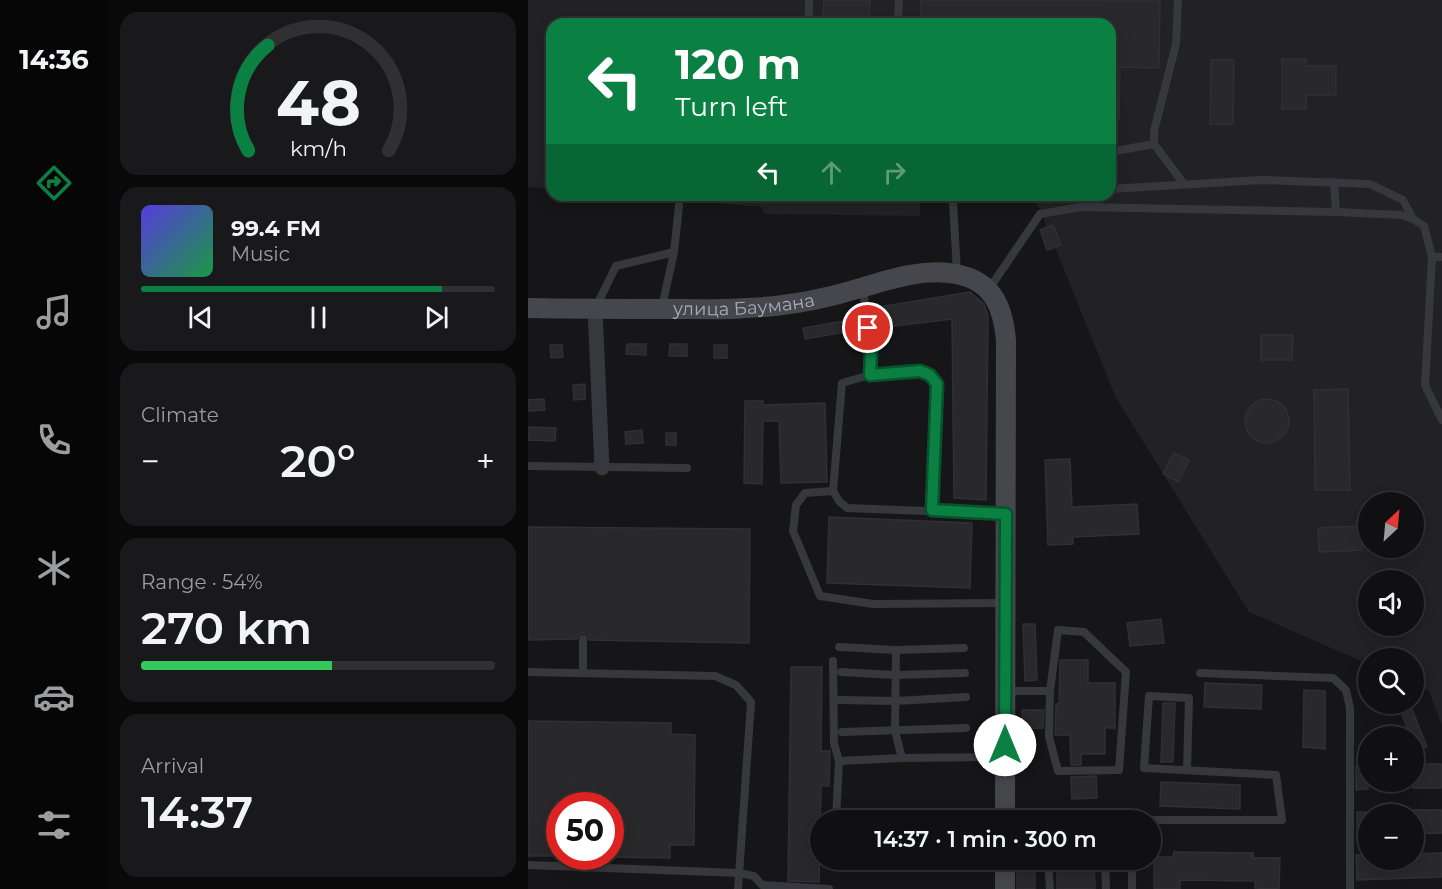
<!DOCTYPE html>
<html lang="en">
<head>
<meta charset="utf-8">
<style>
  body { margin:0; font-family:Montserrat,sans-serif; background:#19191b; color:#f1f3f6; height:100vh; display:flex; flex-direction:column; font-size:22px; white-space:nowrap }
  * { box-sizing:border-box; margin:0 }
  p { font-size:20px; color:#9c9d9f }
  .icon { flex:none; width:33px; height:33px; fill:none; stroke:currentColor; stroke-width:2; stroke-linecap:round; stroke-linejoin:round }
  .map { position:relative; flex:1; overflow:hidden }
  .details { display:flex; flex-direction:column; gap:12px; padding:12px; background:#09090a; width:420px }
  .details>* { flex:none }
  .top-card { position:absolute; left:18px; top:18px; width:570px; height:183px; border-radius:18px; box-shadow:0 3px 15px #0003,0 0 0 2px #303032; background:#0b8043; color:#fff; overflow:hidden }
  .needle { width:39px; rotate:26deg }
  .buttons { position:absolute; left:830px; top:492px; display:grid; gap:12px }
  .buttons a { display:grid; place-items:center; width:66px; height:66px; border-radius:50%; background:#101012; box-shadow:0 3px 15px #0003,0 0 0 2px #303032; font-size:30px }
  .speed { position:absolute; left:18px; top:792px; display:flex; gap:12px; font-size:30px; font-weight:700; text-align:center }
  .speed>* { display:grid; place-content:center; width:78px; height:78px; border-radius:50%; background:#101012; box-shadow:0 3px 15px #0003,0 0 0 2px #303032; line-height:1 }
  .speed .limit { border:9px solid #d22; background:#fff; color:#111 }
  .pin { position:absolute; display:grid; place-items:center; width:51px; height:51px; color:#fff; margin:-26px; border:3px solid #fff; border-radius:50%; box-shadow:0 2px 6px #0007 }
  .me { position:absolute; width:66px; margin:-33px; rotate:0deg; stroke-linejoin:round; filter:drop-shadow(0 0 4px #0008) }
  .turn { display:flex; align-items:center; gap:21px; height:126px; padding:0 30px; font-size:27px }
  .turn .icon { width:78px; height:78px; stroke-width:2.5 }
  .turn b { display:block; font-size:42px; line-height:51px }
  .lanes { display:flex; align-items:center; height:57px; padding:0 30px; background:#0003; justify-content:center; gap:30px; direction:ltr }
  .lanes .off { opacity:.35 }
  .big { font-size:45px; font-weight:600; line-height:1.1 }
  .details .tile { flex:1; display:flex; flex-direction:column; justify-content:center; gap:9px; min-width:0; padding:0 21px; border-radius:18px; background:#19191b }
  .details .dial { align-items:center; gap:0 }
  .dial svg { height:156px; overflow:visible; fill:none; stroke:#303032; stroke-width:7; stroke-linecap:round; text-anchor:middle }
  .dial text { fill:#f1f3f6; stroke:none }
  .song { display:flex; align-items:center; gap:18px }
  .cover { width:72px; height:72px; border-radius:9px; background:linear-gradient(135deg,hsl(250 70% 55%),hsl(140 70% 35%)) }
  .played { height:6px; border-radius:3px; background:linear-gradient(90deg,#0b8043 85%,#303032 85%) }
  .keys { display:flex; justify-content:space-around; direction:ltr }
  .heat { display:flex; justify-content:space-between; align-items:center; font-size:33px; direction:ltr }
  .charge { height:9px; border-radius:4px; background:linear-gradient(90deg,#34c759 54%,#303032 0) }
  .trip { position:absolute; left:282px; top:810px; width:351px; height:60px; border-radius:30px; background:#101012; box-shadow:0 3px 15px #0003,0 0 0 2px #303032; font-weight:600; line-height:60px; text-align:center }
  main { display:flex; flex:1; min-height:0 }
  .dock { display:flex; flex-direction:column; width:108px; justify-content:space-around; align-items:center; background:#060607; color:#9c9d9f }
  .dock .icon { width:42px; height:42px }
  .dock .selected { color:#0b8043 }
  .dock b { font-size:27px; color:#f1f3f6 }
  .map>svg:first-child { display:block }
</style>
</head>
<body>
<main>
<nav class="dock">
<b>14:36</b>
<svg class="icon selected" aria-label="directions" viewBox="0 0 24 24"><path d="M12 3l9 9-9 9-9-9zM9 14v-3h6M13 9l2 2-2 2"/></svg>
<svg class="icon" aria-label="music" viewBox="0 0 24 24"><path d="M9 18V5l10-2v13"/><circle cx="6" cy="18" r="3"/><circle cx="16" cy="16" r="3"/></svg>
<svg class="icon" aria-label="phone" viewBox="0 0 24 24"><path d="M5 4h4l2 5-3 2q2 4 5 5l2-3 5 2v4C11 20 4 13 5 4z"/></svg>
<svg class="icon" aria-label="climate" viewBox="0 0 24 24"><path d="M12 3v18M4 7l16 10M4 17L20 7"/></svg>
<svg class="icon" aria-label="car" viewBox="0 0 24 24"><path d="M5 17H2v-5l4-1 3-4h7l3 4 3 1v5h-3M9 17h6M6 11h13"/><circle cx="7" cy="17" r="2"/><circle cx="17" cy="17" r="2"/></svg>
<svg class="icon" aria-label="filters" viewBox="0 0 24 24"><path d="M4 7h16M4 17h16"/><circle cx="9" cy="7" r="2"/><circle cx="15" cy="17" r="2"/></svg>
</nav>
<section class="details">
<div class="tile dial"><svg viewBox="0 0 100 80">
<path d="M14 69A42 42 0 1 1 86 69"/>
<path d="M14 69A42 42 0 0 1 24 15" stroke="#0b8043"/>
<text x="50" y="56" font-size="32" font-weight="700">48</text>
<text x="50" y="72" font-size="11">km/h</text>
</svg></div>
<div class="tile">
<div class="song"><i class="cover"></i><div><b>99.4 FM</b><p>Music</p></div></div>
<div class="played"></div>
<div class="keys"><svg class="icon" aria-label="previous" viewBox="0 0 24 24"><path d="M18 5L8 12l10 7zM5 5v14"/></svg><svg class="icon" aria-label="pause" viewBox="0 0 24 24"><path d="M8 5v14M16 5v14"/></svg><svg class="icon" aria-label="next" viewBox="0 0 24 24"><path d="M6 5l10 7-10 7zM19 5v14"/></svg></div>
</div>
<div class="tile"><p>Climate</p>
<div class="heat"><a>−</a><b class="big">20°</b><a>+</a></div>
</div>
<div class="tile"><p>Range · 54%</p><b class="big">270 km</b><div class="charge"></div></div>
<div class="tile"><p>Arrival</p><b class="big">14:37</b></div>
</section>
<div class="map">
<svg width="914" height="889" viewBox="0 0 914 889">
  <rect width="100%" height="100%" fill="#161618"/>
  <g fill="#222225" fill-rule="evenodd">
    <path d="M0,0H914V726L901,691L885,684V658H840V664L721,612L588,398L506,195H582V24H24V189L0,187ZM840,502H885V548H840ZM840,580H885V626H840Z"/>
    <polygon points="98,195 392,195 392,216 236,214 234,207"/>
  </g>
  <g fill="#29292c" stroke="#303034" stroke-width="1.5">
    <polygon points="296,0 342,0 341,24 295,24"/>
    <polygon points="393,0 632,0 631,68 592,67 591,120 582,120 582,24 393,24"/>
    <polygon points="754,59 778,59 778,66 808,66 808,95 778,95 778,109 754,109"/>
    <polygon points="683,60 706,60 705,124 682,124"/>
    <polygon points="525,225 533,245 519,250 512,230"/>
    <polygon points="442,292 456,304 460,316 458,500 426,498 424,319 359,327 356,306"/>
    <polygon points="327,319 329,330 277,339 275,328"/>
    <polygon points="733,335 765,335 764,360 733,360"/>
    <polygon points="99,344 118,344 118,355 98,354"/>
    <polygon points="142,344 159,344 159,356 141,356"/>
    <polygon points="22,345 34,345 35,357 23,358"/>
    <rect x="186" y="345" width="13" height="13"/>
    <polygon points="57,384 57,399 46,400 45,385"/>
    <polygon points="820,389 822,490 787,490 786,390"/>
    <polygon points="16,399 17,410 0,411 0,400"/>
    <circle cx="739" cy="421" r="22"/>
    <polygon points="217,401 235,401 235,405 297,403 299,482 253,483 251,421 235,421 234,484 216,483"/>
    <polygon points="0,427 28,428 27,441 0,440"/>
    <polygon points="114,430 115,443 98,444 97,432"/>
    <rect x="138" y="433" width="10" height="12"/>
    <polygon points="646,453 661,460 650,482 635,474"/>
    <polygon points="542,459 544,507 609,504 611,534 545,537 545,544 520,545 517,460"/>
    <polygon points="301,517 444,523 442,588 299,583"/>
    <polygon points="833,526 834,550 791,552 790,528"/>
    <polygon points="0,527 222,529 221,643 61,640 60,636 56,633 52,634 49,639 0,640"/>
    <polygon points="633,619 636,643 602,646 599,623"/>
    <polygon points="495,624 507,624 509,680 497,681"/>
    <polygon points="532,660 560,660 560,683 587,683 587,728 577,728 577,754 553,754 553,765 543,765 542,735 527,735 528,704 531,704"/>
    <polygon points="263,667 294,667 293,751 302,751 301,786 293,786 291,882 260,881"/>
    <polygon points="677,683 734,685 733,709 676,707"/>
    <polygon points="776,690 797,691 797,749 775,747"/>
    <polygon points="635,703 647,703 645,762 633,762"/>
    <polygon points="870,704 882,704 899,747 888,751 885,736 882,736"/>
    <polygon points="494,710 516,710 515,728 494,729"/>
    <polygon points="0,721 143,723 143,734 167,735 166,845 142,845 142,858 82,857 82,806 32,806 32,856 0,856"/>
    <rect x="885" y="764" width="29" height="24"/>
    <polygon points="828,766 840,766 840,789 828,790"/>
    <polygon points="568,776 569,798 544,799 543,777"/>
    <polygon points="633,782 712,785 712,809 632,806"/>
    <rect x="489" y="810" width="36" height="10"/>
    <polygon points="885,810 914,810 914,833 885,834"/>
    <rect x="829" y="812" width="11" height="23"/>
    <polygon points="646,852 725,853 725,858 752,858 751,889 727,888 727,881 652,880 652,889 626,889 626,857 645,857"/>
    <polygon points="914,853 914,877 829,880 828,855 840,855 840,860 885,860 885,854"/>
    <rect x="489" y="860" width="18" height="29"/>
    <polygon points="529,860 566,860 567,889 529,889"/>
  </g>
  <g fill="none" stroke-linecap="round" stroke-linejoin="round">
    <g stroke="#37383d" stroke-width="8">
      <polyline points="281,0 281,24"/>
      <polyline points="650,0 648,44 626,131 626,144 656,184"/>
      <polyline points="370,24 371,0"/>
      <polyline points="582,152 626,144"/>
      <polyline points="806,182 808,212"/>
      <polyline points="582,189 734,180 842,184 875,200 885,219"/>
      <polyline points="425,202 429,273"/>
      <polyline points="553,207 571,195"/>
      <polyline points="904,257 897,385 914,420"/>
      <polyline points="335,289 343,352 342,375 314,383 305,491 311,501 319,508 478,514"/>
      <polyline points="461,289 512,214 553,207 808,212 873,215 885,219 896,226 904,257 914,257"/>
      <polyline points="68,307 88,266 146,252 151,206"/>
      <polyline points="134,307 146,252"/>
      <polyline points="342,375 391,371 402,375 409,384 404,510"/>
      <polyline points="0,466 159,468"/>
      <polyline points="305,491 277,493 268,505 265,531 292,596 345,604 476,603"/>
      <polyline points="311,647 368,650 436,648"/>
      <polyline points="368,650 367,731 374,758"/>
      <polyline points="305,661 306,743 311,761"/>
      <polyline points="0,672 187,676 208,685 223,702 210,889"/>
      <polyline points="55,672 55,639"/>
      <polyline points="313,672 367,675 437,673"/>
      <polyline points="672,673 805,678 818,690 822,708 822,889"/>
      <polyline points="478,691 522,691 521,737 530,771 591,770 598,672 556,632 530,630 522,691"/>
      <polyline points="311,700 368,701 438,697"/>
      <polyline points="314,732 438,728"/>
      <polyline points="308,820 311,761 374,758 475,757"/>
      <polyline points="604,820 754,820 748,775 616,768 621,696 661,698 659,770"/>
      <polyline points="520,860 522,889"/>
      <polyline points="577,860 578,889"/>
      <polyline points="0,865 211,873 226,876 234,885 301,889"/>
      <polyline points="604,889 604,860"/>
    </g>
    <polyline stroke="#37383d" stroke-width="15" points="67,309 74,468"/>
    <g stroke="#45474d" stroke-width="20">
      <path id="s1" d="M0,308C52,309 103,309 155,309C176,309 197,310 218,308C245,307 274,303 299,297C341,288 385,266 428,274C465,281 475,307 478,340L477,820"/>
      <polyline points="477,860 477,889"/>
    </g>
  </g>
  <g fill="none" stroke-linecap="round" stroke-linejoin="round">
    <defs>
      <polyline id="route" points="340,328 343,352 342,375 392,371 402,375 409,384 404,510 478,514 477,745"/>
    </defs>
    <use href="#route" stroke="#07532c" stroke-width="15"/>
    <use href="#route" stroke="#0b8043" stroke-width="10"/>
  </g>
  <g text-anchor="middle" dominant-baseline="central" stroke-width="6" stroke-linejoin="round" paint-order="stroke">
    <g font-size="18" fill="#a8adb8" stroke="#111113">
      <text stroke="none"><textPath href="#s1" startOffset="216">улица Баумана</textPath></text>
    </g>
  </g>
</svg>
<div class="buttons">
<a><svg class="needle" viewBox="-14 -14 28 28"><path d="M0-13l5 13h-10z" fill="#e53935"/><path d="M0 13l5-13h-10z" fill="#9c9d9f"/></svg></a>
<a><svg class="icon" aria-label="sound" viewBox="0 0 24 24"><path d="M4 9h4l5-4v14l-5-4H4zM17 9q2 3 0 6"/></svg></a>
<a><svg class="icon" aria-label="search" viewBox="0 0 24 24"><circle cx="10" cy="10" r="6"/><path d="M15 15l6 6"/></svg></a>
<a>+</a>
<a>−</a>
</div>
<div class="speed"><div class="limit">50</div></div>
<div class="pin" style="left:340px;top:328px;background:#d93025"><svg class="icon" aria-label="arrive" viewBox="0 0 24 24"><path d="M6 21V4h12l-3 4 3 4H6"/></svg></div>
<svg class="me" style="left:477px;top:745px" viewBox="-20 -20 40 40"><circle r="19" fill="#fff"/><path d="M0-13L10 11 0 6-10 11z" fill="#0b8043"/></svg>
<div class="trip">14:37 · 1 min · 300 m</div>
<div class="top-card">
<div class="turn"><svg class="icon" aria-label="left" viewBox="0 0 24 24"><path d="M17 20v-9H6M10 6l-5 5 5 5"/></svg><div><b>120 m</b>Turn left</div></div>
<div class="lanes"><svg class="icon" aria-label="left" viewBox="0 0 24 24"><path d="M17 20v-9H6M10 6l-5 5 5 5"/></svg><svg class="icon off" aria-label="ahead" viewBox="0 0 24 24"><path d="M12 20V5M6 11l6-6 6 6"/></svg><svg class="icon off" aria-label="right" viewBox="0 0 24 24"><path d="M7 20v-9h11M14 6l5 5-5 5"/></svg></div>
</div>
</div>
</main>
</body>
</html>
